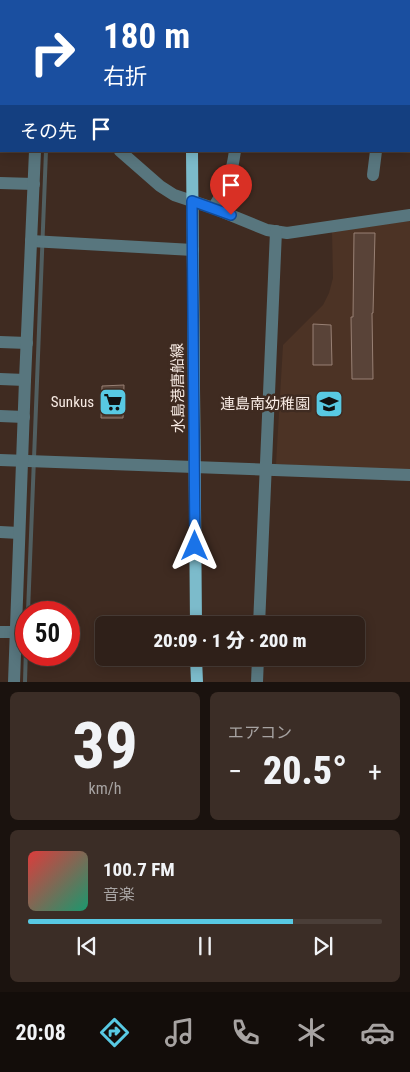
<!DOCTYPE html>
<html lang="ja">
<head>
<meta charset="utf-8">
<style>
  body { margin:0; font-family:"Roboto Condensed","Noto Sans JP",sans-serif; background:#3b2d26; color:#f1f3f6; height:100vh; display:flex; flex-direction:column; font-size:19px; white-space:nowrap }
  * { box-sizing:border-box; margin:0 }
  p { font-size:16px; color:#a7a3a2 }
  .icon { flex:none; width:28px; height:28px; fill:none; stroke:currentColor; stroke-width:2; stroke-linecap:round; stroke-linejoin:round }
  .map { position:relative; height:682px; overflow:hidden }
  .details { display:flex; flex-direction:column; gap:10px; padding:10px; background:#1a120e; flex:1 }
  .details>* { flex:none }
  .guide { position:absolute; left:0px; top:0px; width:410px; height:152px; box-shadow:0 2px 12px #0003,0 0 0 1px #4a3e38; background:#1a4fa0; color:#fff; overflow:hidden }
  .speed { position:absolute; left:15px; top:601px; display:flex; gap:10px; font-size:25px; font-weight:700; text-align:center }
  .speed>* { display:grid; place-content:center; width:65px; height:65px; border-radius:50%; background:#2f2019; box-shadow:0 2px 12px #0003,0 0 0 1px #4a3e38; line-height:1 }
  .speed .limit { border:8px solid #d22; background:#fff; color:#111 }
  .pin { position:absolute; display:grid; place-items:center; width:42px; height:42px; color:#fff; margin:-51px -21px; border-radius:50% 50% 50% 0; rotate:-45deg; box-shadow:0 0 5px #0007 }
  .pin .icon { rotate:45deg }
  .me { position:absolute; width:55px; margin:-28px; rotate:0deg; stroke-linejoin:round; filter:drop-shadow(0 0 4px #0008) }
  .turn { display:flex; align-items:center; gap:18px; height:105px; padding:0 20px; font-size:22px }
  .turn .icon { width:65px; height:65px; stroke-width:2.5 }
  .turn b { display:block; font-size:35px; line-height:42px }
  .then { display:flex; align-items:center; height:48px; padding:0 20px; background:#0003; gap:10px; font-size:19px }
  .big { font-size:38px; font-weight:800; line-height:1.1 }
  .details .tile { flex:1; display:flex; flex-direction:column; justify-content:center; gap:8px; min-width:0; padding:0 18px; border-radius:8px; background:#3b2d26 }
  .details .dial { align-items:center; gap:0 }
  .dial b { font-size:65px; line-height:1 }
  .song { display:flex; align-items:center; gap:15px }
  .cover { width:60px; height:60px; border-radius:8px; background:linear-gradient(135deg,hsl(0 70% 55%),hsl(160 70% 35%)) }
  .played { height:5px; border-radius:2px; background:linear-gradient(90deg,#58c9e3 75%,#4a3e38 75%) }
  .keys { display:flex; justify-content:space-around; direction:ltr }
  .heat { display:flex; justify-content:space-between; align-items:center; font-size:28px; direction:ltr }
  .details .tiles { flex:1; display:grid; gap:10px; grid-template-columns:1fr 1fr }
  .tile:last-child { grid-column:span 2 }
  .trip { position:absolute; left:95px; top:616px; width:270px; height:50px; border-radius:8px; background:#2f2019; box-shadow:0 2px 12px #0003,0 0 0 1px #4a3e38; font-weight:800; line-height:50px; text-align:center }
  .tabs { display:flex; height:80px; justify-content:space-around; align-items:center; background:#130d0a; color:#a7a3a2 }
  .tabs .icon { width:35px; height:35px }
  .tabs .current { color:#58c9e3 }
  .tabs b { font-size:22px; color:#f1f3f6 }
  .map>svg:first-child { display:block }
</style>
</head>
<body>
<div class="map">
<svg width="410" height="682" viewBox="0 0 410 682">
  <rect width="100%" height="100%" fill="#3f2b21"/>
  <polygon fill="#4c3325" points="410,221 410,471 276,464 283,345 323,305 329,293 333,278 332,231"/>
  <g fill="none" stroke-linecap="round" stroke-linejoin="round">
    <g stroke="#515f61" stroke-width="4">
      <polyline points="10,0 10,1"/>
      <polyline points="28,612 46,151"/>
      <polyline points="25,682 26,647"/>
    </g>
  </g>
  <g fill="#594338" stroke="#988074">
    <polygon points="354,233 375,233 373,313 372,313 373,379 352,379 351,317 353,317"/>
    <polygon points="313,324 331,325 332,365 313,365"/>
    <polygon points="124,385 123,418 101,418 102,386"/>
  </g>
  <g fill="none" stroke-linecap="round" stroke-linejoin="round">
    <g stroke="#58767e" stroke-width="12">
      <polyline points="2,0 3,1"/>
      <polyline points="261,1 261,0"/>
      <polyline points="393,1 393,0"/>
      <polyline points="409,46 410,46"/>
      <polyline points="0,77 1,78"/>
      <polyline points="0,126 1,126"/>
      <polyline points="120,151 160,186 174,195 213,208 267,230 287,233 410,215"/>
      <polyline points="373,175 376,151"/>
      <polyline points="0,183 34,184"/>
      <path d="M213,208C228,185 231,178 235,151"/>
      <polyline points="31,241 193,250"/>
      <polyline points="0,342 27,343"/>
      <polyline points="0,379 25,380"/>
      <polyline points="0,416 24,417"/>
      <polyline points="0,460 410,475"/>
      <polyline points="0,532 19,533"/>
      <polyline points="259,625 276,231"/>
      <polyline points="0,632 15,632"/>
      <polyline points="14,682 25,380 35,151"/>
      <polyline points="257,682 258,658"/>
    </g>
    <g stroke="#7cbbcb" stroke-width="12">
      <polyline points="191,0 191,1"/>
      <polyline points="192,151 196,625"/>
      <polyline points="196,658 197,682"/>
    </g>
  </g>
  <g fill="none" stroke-linecap="round" stroke-linejoin="round">
    <defs>
      <polyline id="route" points="195,546 192,201 231,215"/>
    </defs>
    <use href="#route" stroke="#114b97" stroke-width="12"/>
    <use href="#route" stroke="#1a73e8" stroke-width="9"/>
  </g>
  <defs>
    <symbol id="supermarket-square" viewBox="-11 -11 22 22"><rect x="-9" y="-9" width="18" height="18" rx="4" fill="#58c9e3" stroke="#3f2b21"/><path d="M-6-5.5h2.5l.6 2H6L4.5 2H-2.5L-4.4-4H-6ZM-1.5 3.2a1.3 1.3 0 1 0 .1 0ZM3 3.2a1.3 1.3 0 1 0 .1 0Z" fill="#111"/></symbol>
    <symbol id="school-square" viewBox="-11 -11 22 22"><rect x="-9" y="-9" width="18" height="18" rx="4" fill="#58c9e3" stroke="#3f2b21"/><path d="M0-5L7-2L0 1L-7-2ZM-4 1L0 2.5L4 1V4Q0 6-4 4Z" fill="#111"/></symbol>
  </defs>
  <g fill-rule="evenodd">
    <use href="#supermarket-square" x="97" y="386" width="32" height="32"/>
    <use href="#school-square" x="313" y="388" width="32" height="32"/>
  </g>
  <g text-anchor="middle" dominant-baseline="central" stroke-width="5" stroke-linejoin="round" paint-order="stroke">
    <g font-size="15" fill="#f7eae3" stroke="#3f2b21">
      <text transform="translate(178 388) rotate(-91)">水島港唐船線</text>
    </g>
    <g font-size="15" fill="#f7eae3" stroke="#3f2b21" text-anchor="end">
      <text x="94" y="402">Sunkus</text>
      <text x="310" y="404">連島南幼稚園</text>
    </g>
  </g>
</svg>
<div class="speed"><div class="limit">50</div></div>
<div class="pin" style="left:231px;top:215px;background:#d93025"><svg class="icon" aria-label="arrive" viewBox="0 0 24 24"><path d="M6 21V4h12l-3 4 3 4H6"/></svg></div>
<svg class="me" style="left:195px;top:546px" viewBox="-20 -20 40 40"><path d="M0-17L14 15 0 8-14 15z" fill="#1a73e8" stroke="#fff" stroke-width="4"/></svg>
<div class="trip">20:09 · 1 分 · 200 m</div>
<div class="guide">
<div class="turn"><svg class="icon" aria-label="right" viewBox="0 0 24 24"><path d="M7 20v-9h11M14 6l5 5-5 5"/></svg><div><b>180 m</b>右折</div></div>
<div class="then">その先<svg class="icon" aria-label="arrive" viewBox="0 0 24 24"><path d="M6 21V4h12l-3 4 3 4H6"/></svg></div>
</div>
</div>
<section class="details">
<div class="tiles">
<div class="tile dial"><b>39</b><p>km/h</p></div>
<div class="tile"><p>エアコン</p>
<div class="heat"><a>−</a><b class="big">20.5°</b><a>+</a></div>
</div>
<div class="tile">
<div class="song"><i class="cover"></i><div><b>100.7 FM</b><p>音楽</p></div></div>
<div class="played"></div>
<div class="keys"><svg class="icon" aria-label="previous" viewBox="0 0 24 24"><path d="M18 5L8 12l10 7zM5 5v14"/></svg><svg class="icon" aria-label="pause" viewBox="0 0 24 24"><path d="M8 5v14M16 5v14"/></svg><svg class="icon" aria-label="next" viewBox="0 0 24 24"><path d="M6 5l10 7-10 7zM19 5v14"/></svg></div>
</div>
</div>
</section>
<nav class="tabs">
<b>20:08</b>
<svg class="icon current" aria-label="directions" viewBox="0 0 24 24"><path d="M12 3l9 9-9 9-9-9zM9 14v-3h6M13 9l2 2-2 2"/></svg>
<svg class="icon" aria-label="music" viewBox="0 0 24 24"><path d="M9 18V5l10-2v13"/><circle cx="6" cy="18" r="3"/><circle cx="16" cy="16" r="3"/></svg>
<svg class="icon" aria-label="phone" viewBox="0 0 24 24"><path d="M5 4h4l2 5-3 2q2 4 5 5l2-3 5 2v4C11 20 4 13 5 4z"/></svg>
<svg class="icon" aria-label="climate" viewBox="0 0 24 24"><path d="M12 3v18M4 7l16 10M4 17L20 7"/></svg>
<svg class="icon" aria-label="car" viewBox="0 0 24 24"><path d="M5 17H2v-5l4-1 3-4h7l3 4 3 1v5h-3M9 17h6M6 11h13"/><circle cx="7" cy="17" r="2"/><circle cx="17" cy="17" r="2"/></svg>
</nav>
</body>
</html>
